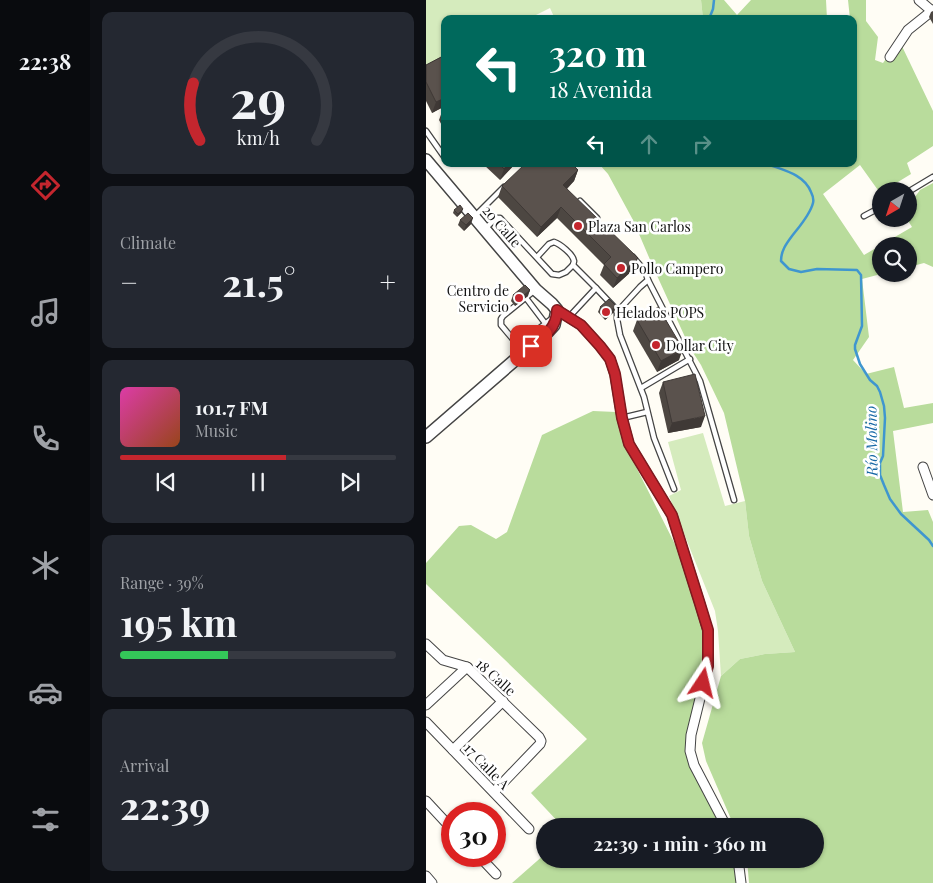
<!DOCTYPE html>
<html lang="en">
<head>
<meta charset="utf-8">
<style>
  body { margin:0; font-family:"Playfair Display",serif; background:#242831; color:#f1f3f6; height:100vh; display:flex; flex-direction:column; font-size:19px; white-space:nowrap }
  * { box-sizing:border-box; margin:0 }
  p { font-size:16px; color:#9ea1a6 }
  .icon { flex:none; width:28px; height:28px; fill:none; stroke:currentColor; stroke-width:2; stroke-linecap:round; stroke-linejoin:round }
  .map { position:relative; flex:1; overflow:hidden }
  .details { display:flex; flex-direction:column; gap:12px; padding:12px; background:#0d0f14; width:336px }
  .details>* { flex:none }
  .banner { position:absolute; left:15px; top:15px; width:416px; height:152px; border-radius:10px; box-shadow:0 1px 4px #0004; background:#00695c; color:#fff; overflow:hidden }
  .needle { width:32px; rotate:219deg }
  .controls { position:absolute; left:446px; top:182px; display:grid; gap:10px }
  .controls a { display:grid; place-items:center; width:45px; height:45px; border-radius:50%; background:#171b24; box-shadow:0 1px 4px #0004; font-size:25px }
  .speed { position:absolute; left:15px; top:802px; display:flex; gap:10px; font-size:25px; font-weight:700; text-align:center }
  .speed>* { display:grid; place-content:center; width:65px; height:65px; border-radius:50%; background:#171b24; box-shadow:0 1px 4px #0004; line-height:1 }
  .speed .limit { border:8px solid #d22; background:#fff; color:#111 }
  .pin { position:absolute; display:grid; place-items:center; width:42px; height:42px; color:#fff; margin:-21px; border-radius:10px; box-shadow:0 2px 8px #0006 }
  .me { position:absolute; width:55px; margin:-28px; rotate:10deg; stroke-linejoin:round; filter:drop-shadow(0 0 4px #0008) }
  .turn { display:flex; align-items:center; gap:18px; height:105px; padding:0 25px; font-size:22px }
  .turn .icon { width:65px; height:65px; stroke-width:2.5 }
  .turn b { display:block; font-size:35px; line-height:42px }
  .lanes { display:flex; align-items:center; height:48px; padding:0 25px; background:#0003; justify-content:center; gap:25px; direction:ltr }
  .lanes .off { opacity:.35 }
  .big { font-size:38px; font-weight:700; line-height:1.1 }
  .details .tile { flex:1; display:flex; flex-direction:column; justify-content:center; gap:8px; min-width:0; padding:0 18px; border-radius:10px; background:#242831 }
  .details .dial { align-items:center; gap:0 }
  .dial svg { height:130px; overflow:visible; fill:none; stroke:#363941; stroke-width:7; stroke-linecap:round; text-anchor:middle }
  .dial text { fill:#f1f3f6; stroke:none }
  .song { display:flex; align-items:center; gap:15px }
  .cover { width:60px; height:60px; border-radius:8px; background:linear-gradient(135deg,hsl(320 70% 55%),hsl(20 70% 35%)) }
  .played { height:5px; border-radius:2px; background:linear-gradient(90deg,#c4262e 60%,#363941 60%) }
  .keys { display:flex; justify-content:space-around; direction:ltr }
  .heat { display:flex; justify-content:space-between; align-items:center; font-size:28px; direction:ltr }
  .charge { height:8px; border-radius:4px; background:linear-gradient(90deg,#34c759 39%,#363941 0) }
  .trip { position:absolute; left:110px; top:818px; width:288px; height:50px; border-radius:25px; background:#171b24; box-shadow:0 1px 4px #0004; font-weight:700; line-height:50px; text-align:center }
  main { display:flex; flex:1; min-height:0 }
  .tabs { display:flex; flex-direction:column; width:90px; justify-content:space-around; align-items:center; background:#090b0e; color:#9ea1a6 }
  .tabs .icon { width:35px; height:35px }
  .tabs .on { color:#c4262e }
  .tabs b { font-size:22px; color:#f1f3f6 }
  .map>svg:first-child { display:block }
</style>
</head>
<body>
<main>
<nav class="tabs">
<b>22:38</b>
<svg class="icon on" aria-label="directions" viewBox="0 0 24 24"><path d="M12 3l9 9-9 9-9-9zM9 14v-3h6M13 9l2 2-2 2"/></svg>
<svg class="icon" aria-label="music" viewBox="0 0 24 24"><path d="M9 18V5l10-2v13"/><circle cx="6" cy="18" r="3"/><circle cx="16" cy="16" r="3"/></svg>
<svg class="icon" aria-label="phone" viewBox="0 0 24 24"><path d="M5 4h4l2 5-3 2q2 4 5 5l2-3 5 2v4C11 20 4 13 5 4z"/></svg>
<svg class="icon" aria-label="climate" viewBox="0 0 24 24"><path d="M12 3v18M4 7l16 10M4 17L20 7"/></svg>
<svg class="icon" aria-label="car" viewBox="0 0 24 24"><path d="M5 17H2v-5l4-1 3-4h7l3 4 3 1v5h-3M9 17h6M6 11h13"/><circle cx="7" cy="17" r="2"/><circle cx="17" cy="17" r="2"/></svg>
<svg class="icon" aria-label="filters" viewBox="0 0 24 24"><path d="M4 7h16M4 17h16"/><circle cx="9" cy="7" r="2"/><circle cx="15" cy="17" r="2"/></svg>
</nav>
<section class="details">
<div class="tile dial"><svg viewBox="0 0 100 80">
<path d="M14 69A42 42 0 1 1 86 69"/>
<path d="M14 69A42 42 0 0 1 10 34" stroke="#c4262e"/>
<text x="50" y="56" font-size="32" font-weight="700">29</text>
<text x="50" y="72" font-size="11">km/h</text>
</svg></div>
<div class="tile"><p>Climate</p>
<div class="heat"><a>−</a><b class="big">21.5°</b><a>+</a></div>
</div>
<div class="tile">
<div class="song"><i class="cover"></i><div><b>101.7 FM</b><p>Music</p></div></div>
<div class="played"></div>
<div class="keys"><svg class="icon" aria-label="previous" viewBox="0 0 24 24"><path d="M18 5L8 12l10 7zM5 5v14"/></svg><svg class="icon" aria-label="pause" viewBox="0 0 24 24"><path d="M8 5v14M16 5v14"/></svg><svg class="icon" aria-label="next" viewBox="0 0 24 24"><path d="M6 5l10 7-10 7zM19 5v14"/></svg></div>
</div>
<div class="tile"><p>Range · 39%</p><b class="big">195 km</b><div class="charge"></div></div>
<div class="tile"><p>Arrival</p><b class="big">22:39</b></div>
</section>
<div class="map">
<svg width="507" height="883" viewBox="0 0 507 883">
  <rect width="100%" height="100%" fill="#fffdf5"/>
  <g fill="#d5ebbd">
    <polygon points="0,0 275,0 277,19 129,19 124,8 102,19 19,19 19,60 0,70"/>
    <polygon points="277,433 299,506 319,501 323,536 336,581 369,652 339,654 314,659 295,676 292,631 289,611 243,496 255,490 242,442"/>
  </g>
  <g fill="#b9dc9c">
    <polygon points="275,0 298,0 311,15 325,0 400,0 401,19 277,19"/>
    <polygon points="422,0 440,0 440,21 452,37 449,60 457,63 473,40 507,111 507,146 481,163 485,174 454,193 434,165 397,194 438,255 486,227 481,219 482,219 483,205 494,190 507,183 507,267 498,263 483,267 482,246 455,246 455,274 436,279 443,337 427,360 440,374 468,367 478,408 507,403 507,423 467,431 477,512 502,510 507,522 507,883 323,883 321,859 389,859 389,826 308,826 280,761 276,743 295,676 314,659 339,654 369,652 336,581 323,536 319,501 298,413 275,365 264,348 228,269 207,220 182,174 173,164 428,164 428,19 424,19"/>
    <polygon points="167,411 190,412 195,437 265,576 282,635 283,684 265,735 266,766 295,826 136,826 105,793 161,739 0,584 0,563 33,526 45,525 70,539 81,532 116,435"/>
    <polygon points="119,854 119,859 307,859 312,883 86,883"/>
  </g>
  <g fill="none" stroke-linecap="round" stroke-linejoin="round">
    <g stroke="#3f96cf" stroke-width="2.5">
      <polyline points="283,19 287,9 288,0"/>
      <path d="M341,164C357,170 378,174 385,192C387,196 388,199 387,203C384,215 373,227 366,236C360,244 355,251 355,261L363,269L375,272L391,269L431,270L435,275L436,326L429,345V349L434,364L444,380L451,386L454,392L458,406L459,418L457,456L454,463V475L458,485L464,499L475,514L503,540L507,546"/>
    </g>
    <defs>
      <g id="service">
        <polyline points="0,131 19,158"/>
        <polyline points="482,192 507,177"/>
        <polyline points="154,201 171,218"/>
        <polyline points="438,216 455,207"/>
        <polyline points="48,217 78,187"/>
        <polyline points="59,229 70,218 74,218 126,274 133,275 140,272 147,265"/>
        <path d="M111,257L123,244L128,242C134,244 147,254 148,261C148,262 147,264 147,265L170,288"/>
        <polyline points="222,280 274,381 308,500"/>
        <polyline points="109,290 77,316 75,319 75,325 91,344 93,344 128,317"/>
        <polyline points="100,298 119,323"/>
        <polyline points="191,312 214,287 222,280 219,271 207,257"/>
        <polyline points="143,317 170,288 188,307 191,312 191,319 194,335 218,397 228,438 248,489"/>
        <polyline points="215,388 264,359"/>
        <polyline points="196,418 221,412"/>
      </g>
      <g id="minor">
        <polyline points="493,0 506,11"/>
        <polyline points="464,57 482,30 507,10"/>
        <polyline points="131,310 155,325 174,346 184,359 189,375 196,418 203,444 246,515 274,604 282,631 282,666 265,735 264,751 268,765 300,826"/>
        <polyline points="497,467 507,495"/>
        <polyline points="0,644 17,660 41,667 113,737 115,741 114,744 68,792"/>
        <polyline points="0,705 41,667"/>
        <polyline points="0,722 103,829"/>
        <polyline points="27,750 77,701"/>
        <polyline points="0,801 26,829"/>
        <polyline points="53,856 70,874"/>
        <polyline points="312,859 315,883"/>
        <polyline points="0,876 6,883"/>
      </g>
      <polyline id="tertiary" points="0,160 110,290 126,304 131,310 128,325 115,339 96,354 0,437"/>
    </defs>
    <use href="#service" stroke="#444" stroke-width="7"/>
    <use href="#minor" stroke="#444" stroke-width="11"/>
    <use href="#tertiary" stroke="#444" stroke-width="14"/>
    <use href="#service" stroke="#fff" stroke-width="4.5"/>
    <use href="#minor" stroke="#fff" stroke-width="9"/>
    <use href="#tertiary" stroke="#fff" stroke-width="11"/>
  </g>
  <g fill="#4d4742">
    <polygon points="507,11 507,24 503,17 505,12"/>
    <polygon points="19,55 19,106 6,113 0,101 0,65"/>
    <polygon points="19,108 19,131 13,120 17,109"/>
    <polygon points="57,164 89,164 74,180"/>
    <polygon points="152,170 148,181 141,189 208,269 187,288 174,275 178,265 131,218 111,237 72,197 76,186"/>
    <polygon points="28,210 36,212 31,217 27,213"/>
    <polygon points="34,220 45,224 38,231 32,225"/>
    <polygon points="87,295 102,296 89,306 85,301"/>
    <polygon points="190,306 188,312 179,320 172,312 174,307"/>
    <polygon points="211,320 253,360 231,372 207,331"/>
    <polygon points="237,382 275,427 242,433 233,393"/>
  </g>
  <g fill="#3f3936">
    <polygon points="19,98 19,106 6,113 10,102"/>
    <polygon points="83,164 89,164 74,180 78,169"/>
    <polygon points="152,170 148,181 133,196 137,185"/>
    <polygon points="135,207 131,218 111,237 115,227"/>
    <polygon points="37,209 36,212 31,217 32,214"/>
    <polygon points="47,218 45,224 38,231 40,225"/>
    <polygon points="212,258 208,269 187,288 191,278"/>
    <polygon points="104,290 102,296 89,306 91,301"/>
    <polygon points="190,306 188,312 179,320 181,314"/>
    <polygon points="257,349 253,360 231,372 235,361"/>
    <polygon points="279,416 275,427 242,433 246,423"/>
  </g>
  <g fill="#5a524d" stroke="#3f3936">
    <polygon points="19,55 19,98 10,102 0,82 0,65"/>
    <polygon points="73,164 83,164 78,169"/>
    <polygon points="99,164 146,164 152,170 137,185 212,258 191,278 178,264 185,257 135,207 115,227 76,186"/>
    <polygon points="34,205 37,209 32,214 28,210"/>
    <polygon points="42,213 47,218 40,225 34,220"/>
    <polygon points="99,285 104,290 91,301 87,295"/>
    <polygon points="183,299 190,306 181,314 174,307"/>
    <polygon points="232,307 257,349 235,361 211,320"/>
    <polygon points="269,374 279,416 246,423 237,382"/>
  </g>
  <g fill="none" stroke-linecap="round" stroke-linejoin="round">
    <defs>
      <path id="route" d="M105,346C118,337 131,328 131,310L155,325L174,346L184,359L189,374L196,418L203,444L246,515L274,604L282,630V666L277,683"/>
    </defs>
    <use href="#route" stroke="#7f191e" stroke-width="12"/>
    <use href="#route" stroke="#c4262e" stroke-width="9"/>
  </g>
  <g fill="#c4262e" stroke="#fff" stroke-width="2">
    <circle cx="152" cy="226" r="5"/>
    <circle cx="195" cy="268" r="5"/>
    <circle cx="93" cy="298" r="5"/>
    <circle cx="180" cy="312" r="5"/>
    <circle cx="230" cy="345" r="5"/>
  </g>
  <g text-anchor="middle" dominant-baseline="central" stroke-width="5" stroke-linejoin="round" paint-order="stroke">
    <g font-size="14" fill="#111" stroke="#fff">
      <text transform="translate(76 226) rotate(49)">20 Calle</text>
      <text transform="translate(70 677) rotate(42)">18 Calle</text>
      <text transform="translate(61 766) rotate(46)">17 Calle A</text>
    </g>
    <g font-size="14" fill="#111" stroke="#fff" text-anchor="start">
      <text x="162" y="226">Plaza San Carlos</text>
      <text x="205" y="268">Pollo Campero</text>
      <text x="83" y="290" text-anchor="end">Centro de<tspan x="83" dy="16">Servicio</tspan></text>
      <text x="190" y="312">Helados POPS</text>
      <text x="240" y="345">Dollar City</text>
    </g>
    <g font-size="15" font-style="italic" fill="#1768a6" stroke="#fff">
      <text transform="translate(445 441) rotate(-91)">Río Molino</text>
    </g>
  </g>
</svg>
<div class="controls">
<a><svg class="needle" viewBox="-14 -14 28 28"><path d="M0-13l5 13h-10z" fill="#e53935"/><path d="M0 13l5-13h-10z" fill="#9ea1a6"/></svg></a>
<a><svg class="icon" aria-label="search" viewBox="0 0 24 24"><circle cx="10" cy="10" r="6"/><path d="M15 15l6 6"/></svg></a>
</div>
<div class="speed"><div class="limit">30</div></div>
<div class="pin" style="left:105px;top:346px;background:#d93025"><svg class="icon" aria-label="arrive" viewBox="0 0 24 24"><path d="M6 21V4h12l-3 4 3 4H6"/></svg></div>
<svg class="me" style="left:277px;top:683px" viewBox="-20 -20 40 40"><path d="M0-17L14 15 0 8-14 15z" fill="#c4262e" stroke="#fff" stroke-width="4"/></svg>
<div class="trip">22:39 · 1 min · 360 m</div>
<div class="banner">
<div class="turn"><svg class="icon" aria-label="left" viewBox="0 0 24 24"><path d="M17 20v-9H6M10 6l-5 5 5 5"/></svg><div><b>320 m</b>18 Avenida</div></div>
<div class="lanes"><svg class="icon" aria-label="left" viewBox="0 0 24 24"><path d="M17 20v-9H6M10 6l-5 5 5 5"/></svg><svg class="icon off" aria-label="ahead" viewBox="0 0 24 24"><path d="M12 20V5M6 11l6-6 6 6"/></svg><svg class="icon off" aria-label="right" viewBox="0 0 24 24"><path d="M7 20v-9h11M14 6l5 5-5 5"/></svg></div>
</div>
</div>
</main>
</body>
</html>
